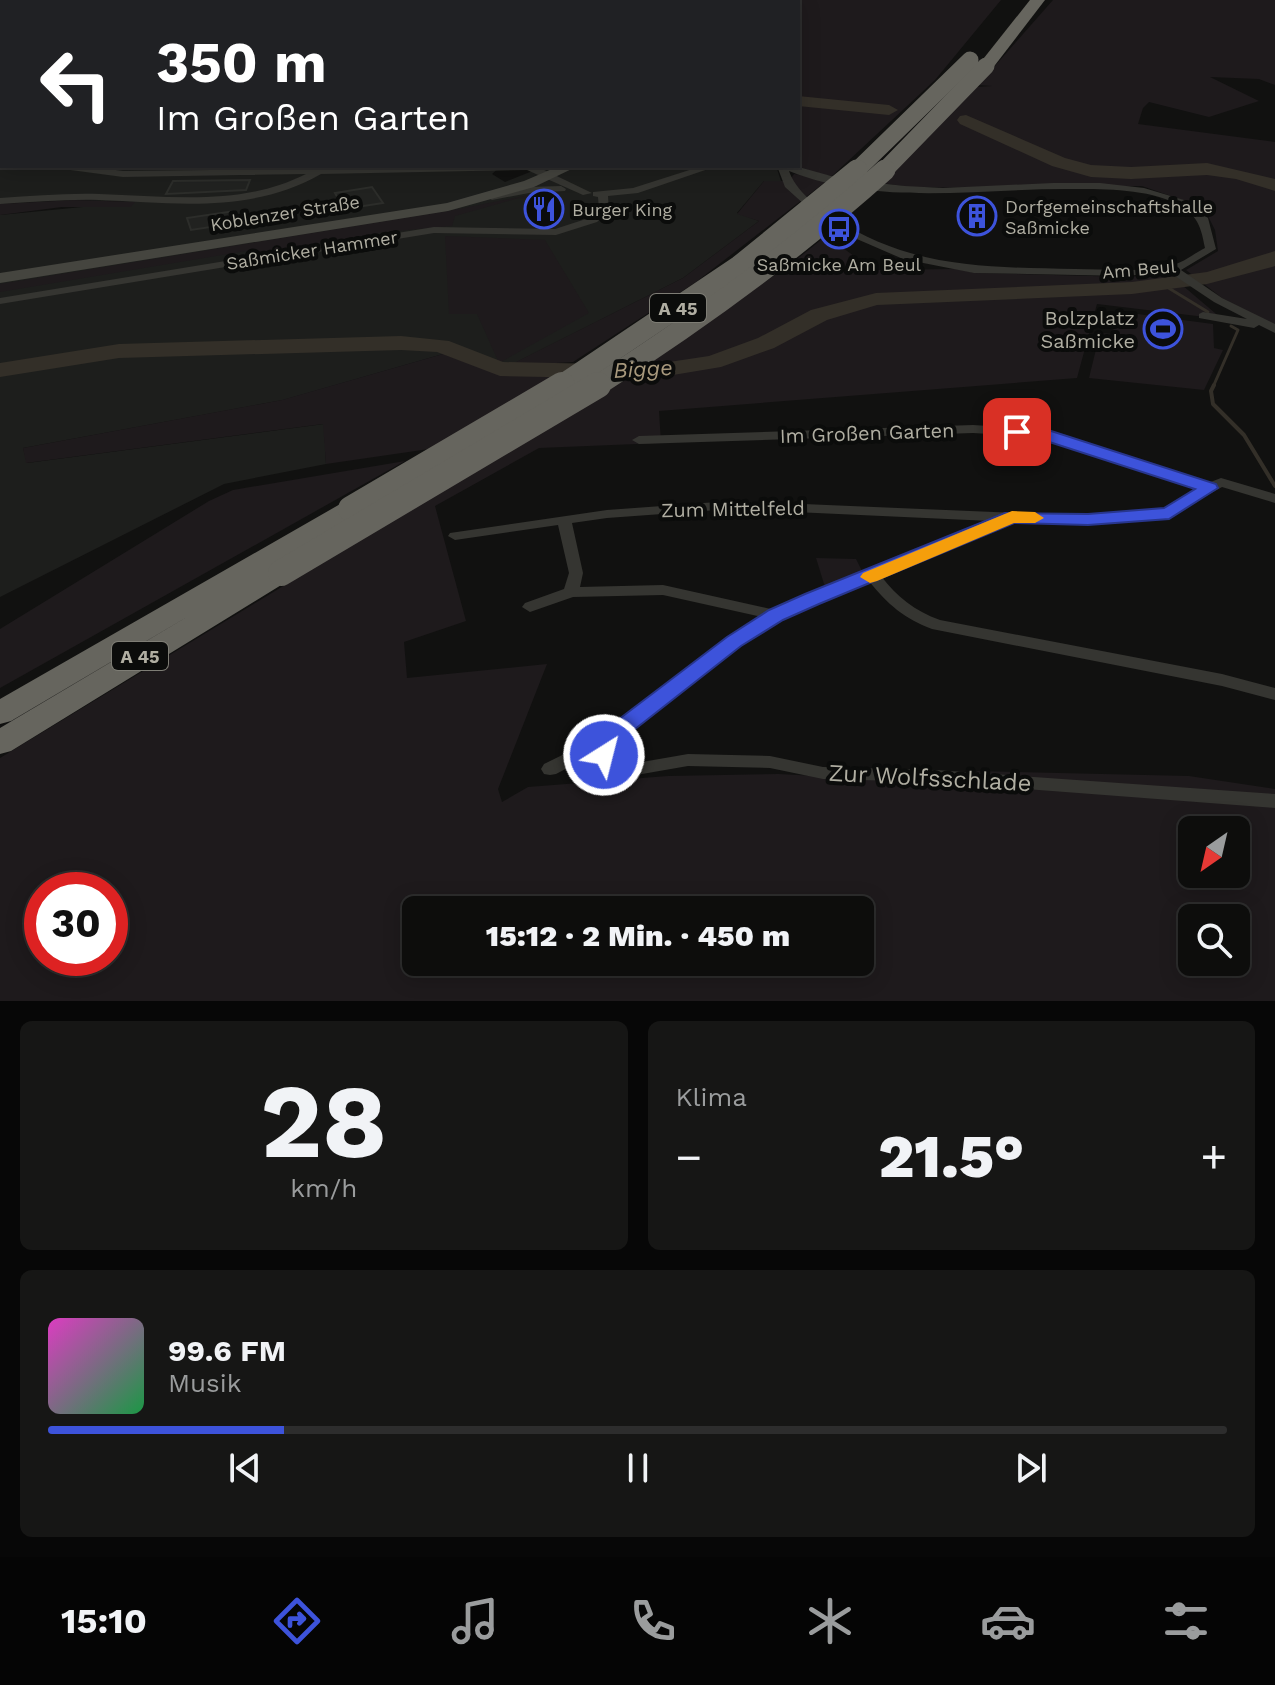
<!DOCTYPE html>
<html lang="de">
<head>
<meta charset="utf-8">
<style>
  body { margin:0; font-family:"Work Sans",sans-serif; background:#161615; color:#f1f3f6; height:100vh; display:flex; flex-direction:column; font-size:30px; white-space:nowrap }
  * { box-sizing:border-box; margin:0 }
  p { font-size:26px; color:#9a9c9d }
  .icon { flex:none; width:44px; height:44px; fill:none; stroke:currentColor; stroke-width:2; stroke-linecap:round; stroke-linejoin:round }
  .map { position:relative; height:1001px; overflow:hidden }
  .panel { display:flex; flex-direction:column; gap:20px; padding:20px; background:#070707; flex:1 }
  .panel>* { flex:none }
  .hud { position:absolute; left:0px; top:0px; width:800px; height:168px; box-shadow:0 4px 20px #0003,0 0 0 2px #2d2d2d; background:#202124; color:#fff; overflow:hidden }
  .needle { width:52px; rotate:214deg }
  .buttons { position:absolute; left:1178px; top:816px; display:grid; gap:16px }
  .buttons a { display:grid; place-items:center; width:72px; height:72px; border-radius:12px; background:#0d0d0c; box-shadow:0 4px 20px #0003,0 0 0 2px #2d2d2d; font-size:40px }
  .speed { position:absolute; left:24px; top:872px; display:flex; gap:16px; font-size:40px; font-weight:700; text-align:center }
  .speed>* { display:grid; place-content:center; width:104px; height:104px; border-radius:50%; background:#0d0d0c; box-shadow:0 4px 20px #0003,0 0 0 2px #2d2d2d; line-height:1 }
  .speed .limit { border:12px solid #d22; background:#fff; color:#111 }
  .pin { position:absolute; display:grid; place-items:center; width:68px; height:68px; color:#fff; margin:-34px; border-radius:16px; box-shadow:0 4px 12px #0006 }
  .me { position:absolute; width:88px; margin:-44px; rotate:36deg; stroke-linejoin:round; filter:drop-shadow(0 0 6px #0008) }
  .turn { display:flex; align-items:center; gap:28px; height:168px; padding:0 24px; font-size:36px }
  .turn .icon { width:104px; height:104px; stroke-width:2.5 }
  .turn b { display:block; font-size:56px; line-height:68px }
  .big { font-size:60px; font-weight:800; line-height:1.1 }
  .panel .tile { flex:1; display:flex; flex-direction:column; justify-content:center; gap:12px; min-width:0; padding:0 28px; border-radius:12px; background:#161615 }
  .panel .dial { align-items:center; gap:0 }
  .dial b { font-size:104px; line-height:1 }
  .song { display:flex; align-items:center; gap:24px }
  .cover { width:96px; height:96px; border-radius:12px; background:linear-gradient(135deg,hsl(310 70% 55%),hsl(140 70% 35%)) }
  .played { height:8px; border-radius:4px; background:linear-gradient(90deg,#3d53db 20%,#2d2d2d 20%) }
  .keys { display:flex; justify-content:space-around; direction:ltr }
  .heat { display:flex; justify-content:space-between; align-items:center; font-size:44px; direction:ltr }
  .panel .tiles { flex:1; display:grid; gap:20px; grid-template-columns:1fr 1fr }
  .tile:last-child { grid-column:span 2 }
  .trip { position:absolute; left:402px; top:896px; width:472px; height:80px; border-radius:12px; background:#0d0d0c; box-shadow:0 4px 20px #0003,0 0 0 2px #2d2d2d; font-weight:800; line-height:80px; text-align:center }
  .tab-bar { display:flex; height:128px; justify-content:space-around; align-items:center; background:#050505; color:#9a9c9d }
  .tab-bar .icon { width:56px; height:56px }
  .tab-bar .current { color:#3d53db }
  .tab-bar b { font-size:36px; color:#f1f3f6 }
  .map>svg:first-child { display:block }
</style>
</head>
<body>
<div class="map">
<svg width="1275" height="1001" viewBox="0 0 1275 1001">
  <rect width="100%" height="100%" fill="#111110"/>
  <g fill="#1d1e1c">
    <polygon points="3,0 535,0 537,2 2,2 0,45 0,4"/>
    <polygon points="0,50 2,166 501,166 492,174 505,182 545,166 776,166 781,181 764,181 737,213 759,221 683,278 495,373 443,354 283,400 23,448 27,463 324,424 326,464 224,484 0,597 0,215 134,202 74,200 0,204"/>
  </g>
  <g fill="#1e1a1c" fill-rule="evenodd">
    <polygon points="651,0 1001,0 935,80 832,176 801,171 790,166 798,166 798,2"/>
    <polygon points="1053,0 1275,0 1275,85 1259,79 1210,77 1259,101 1209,117 1149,102 1143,108 1138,124 1275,142 1275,325 1222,298 1186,270 1218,251 1215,230 1207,214 1185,201 1142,186 978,188 911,187 881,183 977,87 992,86 978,85"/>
    <polygon points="794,174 829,179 696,282 573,362 508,366 683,278 759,221 737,214 764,181 789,181"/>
    <polygon points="539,193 560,193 551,199 519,198 455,216 452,226 386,232 249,255 246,251 0,292 0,284 448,211"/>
    <polygon points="74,200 135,202 131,207 62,207 0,215 0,204"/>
    <path d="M832,231L843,248L873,270L956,269L976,273L1129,277L1168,273L1222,319L1097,304L1077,378L659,411L661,443L539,448L435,506L466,621L404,642L407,678L547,664L498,789L502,802L528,787L668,776L778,774L1048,788L992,779L976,771L1189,776L1275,789V1001H0V758L644,367L796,260ZM1192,830H1236V874H1192ZM42,890H110V958H42ZM416,910H860V962H416ZM1192,918H1236V962H1192Z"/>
    <polygon points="445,236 545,240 589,313 499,363 477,314 449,314"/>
    <polygon points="1115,311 1213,324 1214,348 1223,350 1204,390 1089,378 1100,333 1113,334"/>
    <polygon points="443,354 495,373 562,371 436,448 326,464 323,424 26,463 23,448 282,400"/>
    <polygon points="405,461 0,688 0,629 209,501 233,490"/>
    <polygon points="816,558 856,559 862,571 825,587"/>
  </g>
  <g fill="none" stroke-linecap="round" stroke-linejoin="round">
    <g stroke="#332f28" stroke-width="3">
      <polyline points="1162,284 1208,312"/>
      <polyline points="1213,387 1238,330 1231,326"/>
    </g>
    <polyline stroke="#332f28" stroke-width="4" points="1214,385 1211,391 1213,404 1244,435 1275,486"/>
    <g fill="#332f28" fill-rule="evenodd">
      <polygon points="680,0 694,0 695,2 681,2"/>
      <polygon points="798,96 889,105 898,110 889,115 798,106"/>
      <polygon points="966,115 1065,158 1091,165 1131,167 1207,163 1275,179 1275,191 1236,179 1207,175 1131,179 1091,177 1052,166 960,124 957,120 960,116"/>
      <polygon points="1275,251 1275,266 1272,267 1207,284 1132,294 877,305 827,320 774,348 721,367 649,379 500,376 437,352 401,350 119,358 0,377 0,363 119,344 401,336 449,341 503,362 649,365 709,356 758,338 811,310 876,293 1132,282 1207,272"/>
    </g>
  </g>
  <g fill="#212220" stroke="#2c2d2a" stroke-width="2">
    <polygon points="250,180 246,190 166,194 173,181"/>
    <polygon points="372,187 383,203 344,209 335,193"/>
    <polygon points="234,211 237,223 191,230 187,218"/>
  </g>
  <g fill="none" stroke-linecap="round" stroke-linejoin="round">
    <g fill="#353531" fill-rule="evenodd">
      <rect x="0" y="72" width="2" height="6"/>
      <polygon points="2,101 2,109 0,110 0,102"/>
      <polygon points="0,127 2,128 2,136 0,135"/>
      <path d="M58,166H85L123,171L536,166L592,193L583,195L527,170L321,174C251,214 176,203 99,200C66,199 33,202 0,204V198C33,196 66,193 99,194C170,196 240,207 306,174L123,177L63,169Z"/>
      <polygon points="702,166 717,166 638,193 608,196 609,211 597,222 556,235 434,233 0,304 0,298 434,227 555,229 589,218 599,210 598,197 593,196 593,192 633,188"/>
      <path d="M777,166H795L842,179L905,186L943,188L1053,183H1100L1144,188L1184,200L1208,218L1216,249L1181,270L1222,298L1275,324V333L1259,325L1254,328L1199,318V314L1203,312L1247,319L1214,302L1169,272L1125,276L974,273L903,259L843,233L816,215L785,187ZM789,171C880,207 979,188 1074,189C1107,189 1147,189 1177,204C1198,215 1201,227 1205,248C1195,253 1184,262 1173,265C1144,273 1106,269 1075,269C987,267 912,269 834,218C816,206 796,191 789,171Z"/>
      <polygon points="561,186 566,189 565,191 529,193 492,200 487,197 492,194 529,187"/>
      <path d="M973,425L1039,429L1208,483L1221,478L1275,494V503L1222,487L1169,517L1088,524L1014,521L881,576C897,597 915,611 940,620L1222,674L1275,688V700L1222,686L932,629C905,619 887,604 869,581L781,619L740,645L613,744V753L621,759L642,762L688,754L770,756L823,767L936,770L1275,794V808L936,782L823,779L770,768L688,766L642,774L611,770L598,759L596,753L556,774L550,775L544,774L541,769L544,764L599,737L728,637L762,617L663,595L573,597L530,612L522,607L525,603L564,589L569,573L558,525L455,540L448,536L450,533L607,510L731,501L1088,516L1166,509L1198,489L1038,437L973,433L639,444L632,440L639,436ZM731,509L991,521L775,610L663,585L580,587L583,573L572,523L607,518Z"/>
    </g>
    <g fill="#45453f" fill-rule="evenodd">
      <polygon points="633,0 645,0 646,2 634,2"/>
      <polygon points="559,166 578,166 534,187 448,211 0,283 0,273 447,203 524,181"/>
    </g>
    <g fill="#66655e" fill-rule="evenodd">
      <polygon points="1030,0 1045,0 992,69 980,69 980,63"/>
      <polygon points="351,501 360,503 364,509 360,515 272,566 281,564 291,567 295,573 291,579 11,751 0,754 0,728 197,611 11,721 0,724 0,699 342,503"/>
    </g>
    <g stroke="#66655e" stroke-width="17">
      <polyline points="855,172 970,60"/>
      <polyline points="883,172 986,66"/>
    </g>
    <g stroke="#66655e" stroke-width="21">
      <polyline points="559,387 739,266 857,170"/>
      <path d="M595,387C698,321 795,251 885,170"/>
    </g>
    <g stroke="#66655e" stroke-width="26">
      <polyline points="351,509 562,385"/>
      <polyline points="281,573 598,385"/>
    </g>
  </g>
  <polygon fill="#3d53db" stroke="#28368e" stroke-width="2" points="1017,426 1045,429 1216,484 1218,488 1169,519 1088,525 1014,523 819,604 783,620 741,646 616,744 612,761 596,761 593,755 598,735 727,637 769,610 805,594 1005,513 1088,514 1164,508 1195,489 1037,438 1011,435 1008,432 1011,428"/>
  <polygon fill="#f59e0b" points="1012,511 1035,512 1044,518 1035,523 1014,523 877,581 870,583 860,577 863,573"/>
  <defs>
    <symbol id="restaurant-ring" viewBox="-11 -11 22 22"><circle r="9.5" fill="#0b0c0b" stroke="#3d53db" stroke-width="1.5"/><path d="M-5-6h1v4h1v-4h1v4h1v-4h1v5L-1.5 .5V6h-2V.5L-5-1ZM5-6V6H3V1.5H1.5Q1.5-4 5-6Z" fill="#3d53db"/></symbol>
    <symbol id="building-ring" viewBox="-11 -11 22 22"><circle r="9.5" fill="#0b0c0b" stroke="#3d53db" stroke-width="1.5"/><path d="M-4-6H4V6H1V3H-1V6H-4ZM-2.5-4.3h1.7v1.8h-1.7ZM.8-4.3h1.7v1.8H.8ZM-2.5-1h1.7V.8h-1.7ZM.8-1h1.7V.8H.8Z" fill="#3d53db"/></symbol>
    <symbol id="bus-ring" viewBox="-11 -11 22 22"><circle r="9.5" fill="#0b0c0b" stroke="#3d53db" stroke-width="1.5"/><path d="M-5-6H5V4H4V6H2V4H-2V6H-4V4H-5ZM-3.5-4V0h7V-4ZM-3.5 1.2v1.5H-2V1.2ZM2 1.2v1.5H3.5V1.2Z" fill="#3d53db"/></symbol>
    <symbol id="stadium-ring" viewBox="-11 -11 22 22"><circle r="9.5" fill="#0b0c0b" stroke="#3d53db" stroke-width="1.5"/><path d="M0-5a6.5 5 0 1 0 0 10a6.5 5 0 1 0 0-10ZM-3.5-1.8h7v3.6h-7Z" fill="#3d53db"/></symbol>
  </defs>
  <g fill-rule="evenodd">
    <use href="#restaurant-ring" x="522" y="187" width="44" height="44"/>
    <use href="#building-ring" x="955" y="194" width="44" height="44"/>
    <use href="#bus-ring" x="817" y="207" width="44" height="44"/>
    <use href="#stadium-ring" x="1141" y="307" width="44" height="44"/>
  </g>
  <g text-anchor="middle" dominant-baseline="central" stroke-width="8" stroke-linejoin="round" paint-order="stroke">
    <g font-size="18" fill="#b0aea2" stroke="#0b0c0b" text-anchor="start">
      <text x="1005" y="206">Dorfgemeinschaftshalle<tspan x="1005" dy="21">Saßmicke</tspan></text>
      <text x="572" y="209">Burger King</text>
      <text x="839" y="264" text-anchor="middle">Saßmicke Am Beul</text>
    </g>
    <g font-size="18" fill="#b0aea2" stroke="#0b0c0b">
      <text transform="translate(285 213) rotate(-9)">Koblenzer Straße</text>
      <text transform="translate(312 250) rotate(-9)">Saßmicker Hammer</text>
      <text transform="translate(1139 269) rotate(-5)">Am Beul</text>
    </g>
    <g fill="#0b0c0b" stroke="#7e7d75" stroke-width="2">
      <rect x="650" y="294" width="56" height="28" rx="6"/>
      <rect x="112" y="642" width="56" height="28" rx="6"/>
    </g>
    <g font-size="18" font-weight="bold" fill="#b0aea2">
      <text x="678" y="308">A 45</text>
      <text x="140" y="656">A 45</text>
    </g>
    <g font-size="20" fill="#b0aea2" stroke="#0b0c0b" text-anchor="end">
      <text x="1135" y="318">Bolzplatz<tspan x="1135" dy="23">Saßmicke</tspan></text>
    </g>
    <g font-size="20" fill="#b0aea2" stroke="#0b0c0b">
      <text transform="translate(867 433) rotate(-2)">Im Großen Garten</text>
      <text transform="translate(733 509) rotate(-1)">Zum Mittelfeld</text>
    </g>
    <g font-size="22" font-style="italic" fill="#a8997d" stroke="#0b0c0b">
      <text transform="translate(643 369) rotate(-3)">Bigge</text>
    </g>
    <g font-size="24" fill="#b0aea2" stroke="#0b0c0b">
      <text transform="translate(930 778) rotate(3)">Zur Wolfsschlade</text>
    </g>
  </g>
</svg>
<div class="buttons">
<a><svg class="needle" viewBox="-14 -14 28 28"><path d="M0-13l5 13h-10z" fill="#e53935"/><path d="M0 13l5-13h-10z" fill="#9a9c9d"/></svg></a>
<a><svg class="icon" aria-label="search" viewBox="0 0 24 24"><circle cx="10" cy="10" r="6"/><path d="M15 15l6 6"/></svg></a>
</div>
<div class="speed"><div class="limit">30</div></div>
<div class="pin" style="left:1017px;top:432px;background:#d93025"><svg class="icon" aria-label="arrive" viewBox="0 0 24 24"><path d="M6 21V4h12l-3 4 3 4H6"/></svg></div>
<svg class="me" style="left:604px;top:755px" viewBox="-20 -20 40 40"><circle r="17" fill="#3d53db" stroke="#fff" stroke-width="3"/><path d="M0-11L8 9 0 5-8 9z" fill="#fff"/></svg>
<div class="trip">15:12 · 2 Min. · 450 m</div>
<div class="hud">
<div class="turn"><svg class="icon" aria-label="left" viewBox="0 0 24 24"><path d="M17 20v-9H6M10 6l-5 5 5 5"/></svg><div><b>350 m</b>Im Großen Garten</div></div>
</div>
</div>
<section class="panel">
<div class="tiles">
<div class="tile dial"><b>28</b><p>km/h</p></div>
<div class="tile"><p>Klima</p>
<div class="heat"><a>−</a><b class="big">21.5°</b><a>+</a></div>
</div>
<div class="tile">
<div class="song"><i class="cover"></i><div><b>99.6 FM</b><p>Musik</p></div></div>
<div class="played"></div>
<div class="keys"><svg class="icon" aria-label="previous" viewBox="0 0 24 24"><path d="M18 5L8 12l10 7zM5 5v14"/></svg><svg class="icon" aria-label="pause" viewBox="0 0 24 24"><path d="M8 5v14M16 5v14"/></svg><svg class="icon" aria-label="next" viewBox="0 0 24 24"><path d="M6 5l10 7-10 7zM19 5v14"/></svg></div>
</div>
</div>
</section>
<nav class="tab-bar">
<b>15:10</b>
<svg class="icon current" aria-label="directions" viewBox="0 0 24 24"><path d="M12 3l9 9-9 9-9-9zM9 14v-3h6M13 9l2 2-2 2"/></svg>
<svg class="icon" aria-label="music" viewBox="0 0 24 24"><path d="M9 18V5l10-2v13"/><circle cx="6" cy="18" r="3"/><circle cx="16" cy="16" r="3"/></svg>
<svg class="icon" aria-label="phone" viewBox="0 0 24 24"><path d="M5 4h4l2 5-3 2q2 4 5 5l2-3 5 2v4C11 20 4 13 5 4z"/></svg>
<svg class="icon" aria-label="climate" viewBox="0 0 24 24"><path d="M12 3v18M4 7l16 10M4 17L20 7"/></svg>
<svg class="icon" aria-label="car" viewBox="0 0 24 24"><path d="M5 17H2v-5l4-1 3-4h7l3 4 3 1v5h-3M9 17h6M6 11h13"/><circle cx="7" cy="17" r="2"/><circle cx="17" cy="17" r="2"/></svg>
<svg class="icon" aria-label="filters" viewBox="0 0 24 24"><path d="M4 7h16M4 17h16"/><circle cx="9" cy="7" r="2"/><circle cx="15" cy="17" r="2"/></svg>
</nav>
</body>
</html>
